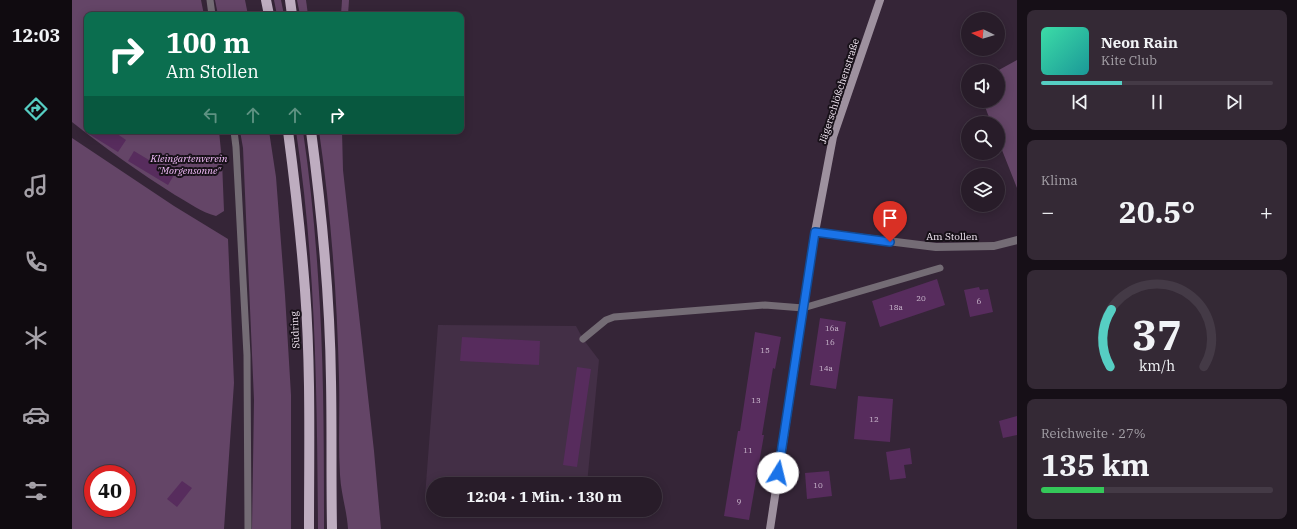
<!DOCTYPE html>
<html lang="de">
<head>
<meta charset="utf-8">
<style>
  body { margin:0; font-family:"IBM Plex Serif",serif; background:#342935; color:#f1f3f6; height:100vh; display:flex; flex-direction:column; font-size:15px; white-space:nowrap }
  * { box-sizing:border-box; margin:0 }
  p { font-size:13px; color:#a5a1a8 }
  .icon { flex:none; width:22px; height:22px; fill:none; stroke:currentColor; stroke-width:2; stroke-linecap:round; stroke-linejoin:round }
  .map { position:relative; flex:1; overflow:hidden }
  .sheet { display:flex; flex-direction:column; gap:10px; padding:10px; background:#160f17; width:280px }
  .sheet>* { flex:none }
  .top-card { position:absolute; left:12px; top:12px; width:380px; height:122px; border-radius:8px; box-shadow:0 2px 10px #0003,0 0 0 1px #443a46; background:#0b6e4f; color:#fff; overflow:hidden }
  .needle { width:26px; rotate:275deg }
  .fabs { position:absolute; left:889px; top:12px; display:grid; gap:8px }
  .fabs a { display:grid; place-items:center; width:44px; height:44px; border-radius:50%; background:#281c29; box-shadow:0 2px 10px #0003,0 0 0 1px #443a46; font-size:20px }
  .speed { position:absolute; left:12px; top:465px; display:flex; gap:8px; font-size:20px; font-weight:700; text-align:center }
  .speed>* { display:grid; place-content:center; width:52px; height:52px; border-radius:50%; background:#281c29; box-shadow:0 2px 10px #0003,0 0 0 1px #443a46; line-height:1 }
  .speed .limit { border:6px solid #d22; background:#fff; color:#111 }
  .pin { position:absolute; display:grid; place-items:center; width:34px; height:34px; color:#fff; margin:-41px -17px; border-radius:50% 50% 50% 0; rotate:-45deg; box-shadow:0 0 4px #0007 }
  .pin .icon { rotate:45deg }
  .me { position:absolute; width:44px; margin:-22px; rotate:9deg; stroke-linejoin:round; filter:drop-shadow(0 0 3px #0008) }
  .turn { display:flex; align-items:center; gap:14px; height:84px; padding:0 16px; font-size:18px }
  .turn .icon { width:52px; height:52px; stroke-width:2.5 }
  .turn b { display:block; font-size:28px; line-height:34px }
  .lanes { display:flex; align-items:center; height:38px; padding:0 16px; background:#0003; justify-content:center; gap:20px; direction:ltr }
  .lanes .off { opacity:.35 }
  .big { font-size:30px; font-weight:700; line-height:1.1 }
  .sheet .card { flex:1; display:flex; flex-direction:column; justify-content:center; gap:6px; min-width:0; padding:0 14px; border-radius:8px; background:#342935 }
  .sheet .dial { align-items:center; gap:0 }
  .dial svg { height:104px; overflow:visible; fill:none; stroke:#443a46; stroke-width:7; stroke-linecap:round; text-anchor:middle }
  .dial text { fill:#f1f3f6; stroke:none }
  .song { display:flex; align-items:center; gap:12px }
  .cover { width:48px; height:48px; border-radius:6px; background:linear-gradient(135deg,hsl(160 70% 55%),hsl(180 70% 35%)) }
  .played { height:4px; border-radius:2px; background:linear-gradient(90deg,#56cec3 35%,#443a46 35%) }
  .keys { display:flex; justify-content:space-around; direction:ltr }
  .heat { display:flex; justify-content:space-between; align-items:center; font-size:22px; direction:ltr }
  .charge { height:6px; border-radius:3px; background:linear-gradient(90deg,#34c759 27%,#443a46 0) }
  .trip { position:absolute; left:354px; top:477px; width:236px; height:40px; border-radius:20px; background:#281c29; box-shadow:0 2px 10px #0003,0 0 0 1px #443a46; font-weight:700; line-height:40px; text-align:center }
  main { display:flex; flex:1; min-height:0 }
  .tab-bar { display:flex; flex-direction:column; width:72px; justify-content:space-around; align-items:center; background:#100b10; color:#a5a1a8 }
  .tab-bar .icon { width:28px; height:28px }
  .tab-bar .current { color:#56cec3 }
  .tab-bar b { font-size:18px; color:#f1f3f6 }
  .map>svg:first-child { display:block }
</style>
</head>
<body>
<main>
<nav class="tab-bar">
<b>12:03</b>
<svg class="icon current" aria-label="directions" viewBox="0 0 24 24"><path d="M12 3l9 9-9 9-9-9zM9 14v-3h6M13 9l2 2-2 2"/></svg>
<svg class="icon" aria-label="music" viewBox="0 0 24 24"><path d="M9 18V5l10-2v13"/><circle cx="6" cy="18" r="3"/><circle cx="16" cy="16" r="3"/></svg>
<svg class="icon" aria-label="phone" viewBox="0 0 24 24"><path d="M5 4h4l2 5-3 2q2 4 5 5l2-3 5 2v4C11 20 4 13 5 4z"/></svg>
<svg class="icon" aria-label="climate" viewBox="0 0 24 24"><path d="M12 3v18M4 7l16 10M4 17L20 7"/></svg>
<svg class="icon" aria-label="car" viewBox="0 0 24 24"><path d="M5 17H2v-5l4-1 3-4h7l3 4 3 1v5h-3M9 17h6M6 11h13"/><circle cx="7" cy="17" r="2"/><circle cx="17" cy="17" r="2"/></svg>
<svg class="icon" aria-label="filters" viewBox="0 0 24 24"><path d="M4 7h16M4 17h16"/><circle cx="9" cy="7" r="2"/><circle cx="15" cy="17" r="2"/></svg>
</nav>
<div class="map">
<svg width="945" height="529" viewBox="0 0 945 529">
  <rect width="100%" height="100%" fill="#352537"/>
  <polygon fill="#432f46" points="366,325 504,326 511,339 527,360 515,484 361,484 361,497 353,497"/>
  <g fill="#644567" fill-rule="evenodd">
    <path d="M0,0H129L132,15H15V131H147L150,161L152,211L144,216C129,212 117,203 103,195C68,173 33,148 0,122Z"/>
    <polygon points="143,0 173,0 176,15 146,15"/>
    <polygon points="202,0 209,0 212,15 205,15"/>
    <polygon points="225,0 234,0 236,15 228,15"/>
    <polygon points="270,0 277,0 276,15 269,15"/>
    <polygon points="945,60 945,188 926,140 926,123 919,123 911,101 926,101 925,71"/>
    <polygon points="168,131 197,131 204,177 213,295 219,395 219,529 180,529 182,400 171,148"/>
    <path d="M224,131H231C238,179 243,228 246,276C252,360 252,445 252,529H246C245,396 244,263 224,131Z"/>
    <path d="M247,131H270L271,170L302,451L309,529H276C275,511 269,494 268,475C266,443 268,411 267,378C265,296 259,213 247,131Z"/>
    <path d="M0,138L102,206L156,239L162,383L152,529H0ZM21,474H55V508H21Z"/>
  </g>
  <g fill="#572c5d">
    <polygon points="12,131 41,131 54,140 46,152"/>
    <polygon points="62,151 102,175 96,185 56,161"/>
    <polygon points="865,279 873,305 808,327 800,301"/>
    <polygon points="907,287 908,290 916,289 921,312 898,317 892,290"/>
    <polygon points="748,318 774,322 764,389 738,385"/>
    <polygon points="683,332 709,337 703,369 701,368 690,435 692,435 677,520 652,516 666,431 668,431"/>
    <polygon points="390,337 468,341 467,365 388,361"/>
    <polygon points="505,367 519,369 505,467 491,465"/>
    <polygon points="786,396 821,399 818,442 782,439"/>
    <polygon points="945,416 945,435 931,438 927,421"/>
    <polygon points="838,448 840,464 832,465 834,478 818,480 814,452"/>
    <polygon points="757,471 760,496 735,499 733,473"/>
    <polygon points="110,481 120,488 105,507 95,499"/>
  </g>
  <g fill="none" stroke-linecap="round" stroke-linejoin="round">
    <g stroke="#746c75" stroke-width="7">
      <polyline points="138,0 140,15"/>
      <polyline points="162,131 164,147 175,355 176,529"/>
      <polyline points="511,339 534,320 542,317 693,305 731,308 868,268"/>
    </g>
    <polyline stroke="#746c75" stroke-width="8" points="743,232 864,247 922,246 945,240"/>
    <polyline stroke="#9e919f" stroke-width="8" points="698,529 743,232 761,137 808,0"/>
    <g stroke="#beadc0" stroke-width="10">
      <polyline points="194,0 197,15"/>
      <polyline points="218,0 220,15"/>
      <path d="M216,131C223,184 229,237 233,290C239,370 237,450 237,529"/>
      <path d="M239,131C250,214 258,297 259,381C260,430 259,480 260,529"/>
    </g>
  </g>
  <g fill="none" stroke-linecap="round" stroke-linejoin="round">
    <defs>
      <polyline id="route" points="706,473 743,232 818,242"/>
    </defs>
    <use href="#route" stroke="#114b97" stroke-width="10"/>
    <use href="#route" stroke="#1a73e8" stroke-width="7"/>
  </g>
  <g text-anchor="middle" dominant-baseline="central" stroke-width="4" stroke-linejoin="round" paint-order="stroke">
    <g font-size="8" fill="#cab8cd">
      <text x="849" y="298">20</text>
      <text x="907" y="301">6</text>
      <text x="824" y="307">18a</text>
      <text x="760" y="328">16a</text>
      <text x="758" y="342">16</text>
      <text x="693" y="350">15</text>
      <text x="754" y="368">14a</text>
      <text x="684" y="400">13</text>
      <text x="802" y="419">12</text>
      <text x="676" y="450">11</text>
      <text x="746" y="485">10</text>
      <text x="667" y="501">9</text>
    </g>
    <g font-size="10" fill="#f1e6f2" stroke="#181119">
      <text transform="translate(767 91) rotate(-72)">Jägerschlößchenstraße</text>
      <text x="880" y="236">Am Stollen</text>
      <text transform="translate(223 330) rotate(-93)">Südring</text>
    </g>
    <g font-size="10" font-style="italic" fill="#f5bffc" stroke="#181119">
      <text x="117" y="158">Kleingartenverein<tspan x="117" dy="12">"Morgensonne"</tspan></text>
    </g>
  </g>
</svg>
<div class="fabs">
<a><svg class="needle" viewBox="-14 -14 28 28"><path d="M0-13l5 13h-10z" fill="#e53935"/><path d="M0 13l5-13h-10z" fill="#a5a1a8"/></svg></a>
<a><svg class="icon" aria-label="sound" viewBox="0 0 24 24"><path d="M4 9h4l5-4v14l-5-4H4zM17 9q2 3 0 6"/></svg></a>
<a><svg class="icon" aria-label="search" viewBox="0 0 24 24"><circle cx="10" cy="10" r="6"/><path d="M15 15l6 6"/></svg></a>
<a><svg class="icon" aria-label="layers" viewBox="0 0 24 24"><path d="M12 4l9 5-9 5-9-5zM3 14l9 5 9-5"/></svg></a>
</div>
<div class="speed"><div class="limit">40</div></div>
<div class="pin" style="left:818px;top:242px;background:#d93025"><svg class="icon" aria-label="arrive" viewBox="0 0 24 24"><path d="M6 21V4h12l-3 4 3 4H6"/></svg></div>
<svg class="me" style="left:706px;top:473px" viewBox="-20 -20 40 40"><circle r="19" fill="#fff"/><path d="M0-13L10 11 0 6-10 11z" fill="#1a73e8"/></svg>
<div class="trip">12:04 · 1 Min. · 130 m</div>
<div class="top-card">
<div class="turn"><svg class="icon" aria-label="right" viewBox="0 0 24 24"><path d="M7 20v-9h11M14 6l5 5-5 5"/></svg><div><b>100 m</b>Am Stollen</div></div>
<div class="lanes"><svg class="icon off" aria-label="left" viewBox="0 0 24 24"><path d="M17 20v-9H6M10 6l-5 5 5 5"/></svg><svg class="icon off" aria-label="ahead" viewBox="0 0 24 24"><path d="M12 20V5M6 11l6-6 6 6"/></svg><svg class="icon off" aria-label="ahead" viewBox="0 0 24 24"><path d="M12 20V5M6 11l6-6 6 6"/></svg><svg class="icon" aria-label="right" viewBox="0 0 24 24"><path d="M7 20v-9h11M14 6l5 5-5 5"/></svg></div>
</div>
</div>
<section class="sheet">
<div class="card">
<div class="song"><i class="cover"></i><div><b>Neon Rain</b><p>Kite Club</p></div></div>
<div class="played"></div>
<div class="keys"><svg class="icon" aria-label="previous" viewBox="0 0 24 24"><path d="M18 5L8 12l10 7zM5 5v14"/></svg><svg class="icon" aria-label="pause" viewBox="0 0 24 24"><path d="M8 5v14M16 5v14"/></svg><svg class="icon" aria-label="next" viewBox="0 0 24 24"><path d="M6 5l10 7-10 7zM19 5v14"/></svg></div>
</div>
<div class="card"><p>Klima</p>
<div class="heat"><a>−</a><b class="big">20.5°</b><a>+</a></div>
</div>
<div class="card dial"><svg viewBox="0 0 100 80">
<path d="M14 69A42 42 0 1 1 86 69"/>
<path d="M14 69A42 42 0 0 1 15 25" stroke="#56cec3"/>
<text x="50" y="56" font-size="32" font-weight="700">37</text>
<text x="50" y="72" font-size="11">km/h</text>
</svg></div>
<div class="card"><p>Reichweite · 27%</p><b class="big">135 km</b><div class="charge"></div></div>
</section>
</main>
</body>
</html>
